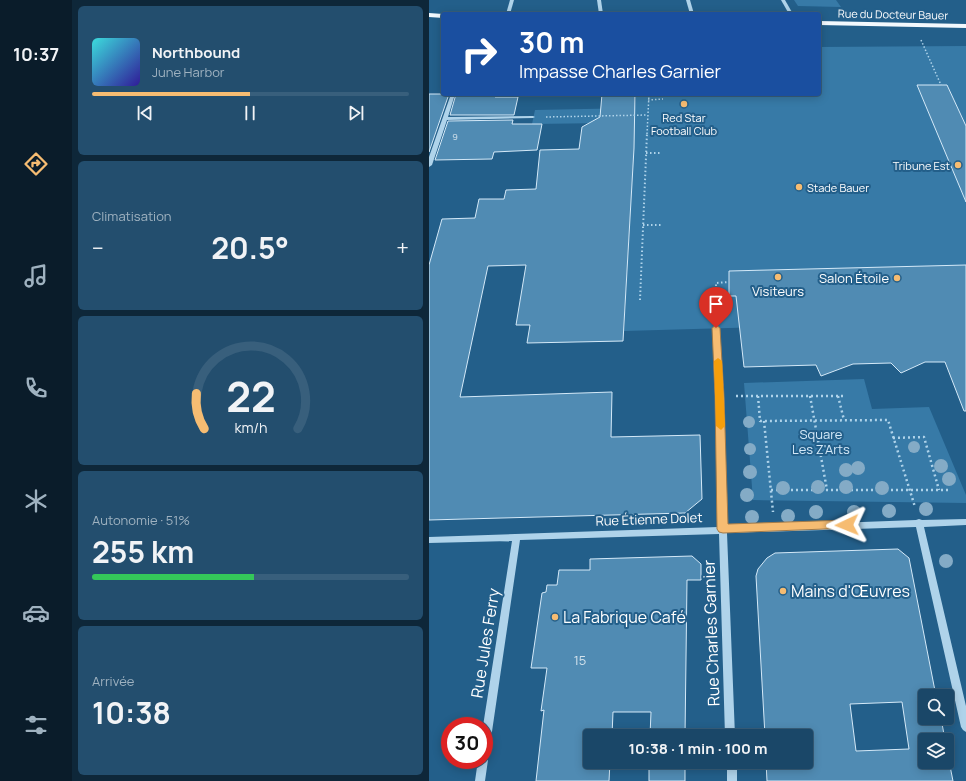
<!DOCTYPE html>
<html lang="fr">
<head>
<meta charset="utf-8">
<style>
  body { margin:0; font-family:Manrope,sans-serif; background:#234e6e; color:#f1f3f6; height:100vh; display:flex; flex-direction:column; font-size:15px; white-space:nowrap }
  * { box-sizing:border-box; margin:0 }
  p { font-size:13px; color:#9fb2c0 }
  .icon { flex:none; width:22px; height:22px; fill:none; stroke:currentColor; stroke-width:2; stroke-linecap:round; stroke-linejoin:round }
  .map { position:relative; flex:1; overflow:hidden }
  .panel { display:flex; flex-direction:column; gap:6px; padding:6px; background:#0e2739; width:357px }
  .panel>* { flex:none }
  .hud { position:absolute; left:12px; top:12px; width:380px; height:84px; border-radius:4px; box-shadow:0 2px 10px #0003,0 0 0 1px #385f7c; background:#1a4fa0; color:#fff; overflow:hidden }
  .buttons { position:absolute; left:489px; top:689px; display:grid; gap:8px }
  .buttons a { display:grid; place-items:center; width:36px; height:36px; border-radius:4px; background:#1a4768; box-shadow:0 2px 10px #0003,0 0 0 1px #385f7c; font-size:20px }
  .speed { position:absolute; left:12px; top:717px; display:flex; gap:8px; font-size:20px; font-weight:700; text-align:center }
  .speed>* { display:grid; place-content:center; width:52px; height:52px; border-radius:50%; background:#1a4768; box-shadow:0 2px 10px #0003,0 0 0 1px #385f7c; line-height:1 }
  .speed .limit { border:6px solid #d22; background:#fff; color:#111 }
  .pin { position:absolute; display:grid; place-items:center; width:34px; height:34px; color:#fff; margin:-41px -17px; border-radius:50% 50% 50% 0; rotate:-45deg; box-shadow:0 0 4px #0007 }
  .pin .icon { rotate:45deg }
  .me { position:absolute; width:44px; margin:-22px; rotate:268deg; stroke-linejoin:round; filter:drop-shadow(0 0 3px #0008) }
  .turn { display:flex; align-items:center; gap:14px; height:84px; padding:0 12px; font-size:18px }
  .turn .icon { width:52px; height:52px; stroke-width:2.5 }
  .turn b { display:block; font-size:28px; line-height:34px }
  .big { font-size:30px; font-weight:700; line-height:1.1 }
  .panel .card { flex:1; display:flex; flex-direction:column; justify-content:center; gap:6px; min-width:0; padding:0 14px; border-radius:6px; background:#234e6e }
  .panel .dial { align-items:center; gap:0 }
  .dial svg { height:104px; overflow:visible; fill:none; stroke:#385f7c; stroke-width:7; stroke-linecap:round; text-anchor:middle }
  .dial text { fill:#f1f3f6; stroke:none }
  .song { display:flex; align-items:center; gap:12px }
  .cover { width:48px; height:48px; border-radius:6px; background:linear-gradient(135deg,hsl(180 70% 55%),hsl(250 70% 35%)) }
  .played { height:4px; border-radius:2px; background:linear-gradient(90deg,#f6bc72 50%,#385f7c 50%) }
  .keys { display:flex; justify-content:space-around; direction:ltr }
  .heat { display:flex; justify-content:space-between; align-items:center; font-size:22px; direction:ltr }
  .charge { height:6px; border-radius:3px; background:linear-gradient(90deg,#34c759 51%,#385f7c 0) }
  .trip { position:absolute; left:154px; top:729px; width:230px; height:40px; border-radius:4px; background:#1a4768; box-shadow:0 2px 10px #0003,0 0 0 1px #385f7c; font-weight:700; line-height:40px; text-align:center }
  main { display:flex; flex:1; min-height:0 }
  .menu { display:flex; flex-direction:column; width:72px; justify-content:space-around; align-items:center; background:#0a1c2a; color:#9fb2c0 }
  .menu .icon { width:28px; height:28px }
  .menu .on { color:#f6bc72 }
  .menu b { font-size:18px; color:#f1f3f6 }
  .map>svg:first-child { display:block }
</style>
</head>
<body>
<main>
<nav class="menu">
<b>10:37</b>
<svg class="icon on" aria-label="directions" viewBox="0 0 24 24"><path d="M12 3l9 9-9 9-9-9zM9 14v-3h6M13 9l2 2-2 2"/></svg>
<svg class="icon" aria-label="music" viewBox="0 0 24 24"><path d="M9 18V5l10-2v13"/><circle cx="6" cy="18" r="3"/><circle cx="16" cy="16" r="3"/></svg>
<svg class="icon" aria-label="phone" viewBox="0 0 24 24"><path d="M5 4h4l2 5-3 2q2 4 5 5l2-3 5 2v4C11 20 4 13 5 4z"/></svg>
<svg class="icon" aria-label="climate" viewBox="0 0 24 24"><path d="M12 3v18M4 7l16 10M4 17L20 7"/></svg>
<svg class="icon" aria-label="car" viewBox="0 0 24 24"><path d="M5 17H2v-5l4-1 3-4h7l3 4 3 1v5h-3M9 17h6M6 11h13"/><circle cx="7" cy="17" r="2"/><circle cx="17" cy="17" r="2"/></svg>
<svg class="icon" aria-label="filters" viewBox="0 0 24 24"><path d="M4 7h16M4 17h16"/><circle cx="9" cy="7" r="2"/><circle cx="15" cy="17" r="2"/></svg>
</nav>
<section class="panel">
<div class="card">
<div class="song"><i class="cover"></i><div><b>Northbound</b><p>June Harbor</p></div></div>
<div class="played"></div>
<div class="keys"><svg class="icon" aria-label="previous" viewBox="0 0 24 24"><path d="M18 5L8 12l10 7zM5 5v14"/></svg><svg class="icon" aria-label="pause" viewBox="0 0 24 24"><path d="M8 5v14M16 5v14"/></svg><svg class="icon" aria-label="next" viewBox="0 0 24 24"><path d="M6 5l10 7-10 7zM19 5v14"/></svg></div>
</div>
<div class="card"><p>Climatisation</p>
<div class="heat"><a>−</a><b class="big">20.5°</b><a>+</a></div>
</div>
<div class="card dial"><svg viewBox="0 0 100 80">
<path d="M14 69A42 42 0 1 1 86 69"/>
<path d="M14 69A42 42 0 0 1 8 42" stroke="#f6bc72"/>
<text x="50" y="56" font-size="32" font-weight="700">22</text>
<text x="50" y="72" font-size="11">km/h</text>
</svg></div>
<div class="card"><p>Autonomie · 51%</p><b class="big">255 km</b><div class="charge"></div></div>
<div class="card"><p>Arrivée</p><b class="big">10:38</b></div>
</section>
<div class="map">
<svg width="537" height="781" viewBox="0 0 537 781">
  <rect width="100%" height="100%" fill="#235f8a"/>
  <g fill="#377aa7">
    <polygon points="365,0 407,0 412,7 369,6"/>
    <polygon points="537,46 537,321 195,331 205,148 179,123 103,124 106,110 206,108 207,94 390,94 390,47"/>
    <polygon points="435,379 443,409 500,407 537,495 537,503 324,500 315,383"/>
  </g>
  <g fill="#508bb3" stroke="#d4e9f8" fill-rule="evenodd">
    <polygon points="488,85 518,85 537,126 537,202"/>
    <polygon points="0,94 20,94 0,152"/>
    <polygon points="27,94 67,94 66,97 89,97 85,115 21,115"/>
    <polygon points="173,94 206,94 205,148 194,341 98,343 101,325 87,325 97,265 59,266 31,397 183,392 182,437 271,435 273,499 256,513 0,520 0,265 13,219 46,218 50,199 75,199 77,190 107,189 111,150 150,149 153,127 171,117"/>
    <polygon points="84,120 83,124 113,124 108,150 65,152 63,159 6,160 19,121"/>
    <polygon points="537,265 537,411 535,411 516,362 496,362 472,373 462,363 424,364 392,376 387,365 315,367 307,296 300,296 300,271"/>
    <path d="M469,549L480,558L507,696H496V718H512L516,740H496V762H518V751L524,781H338L337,762H377V736H336L327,576L329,569L338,558L346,553ZM473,702L480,749L427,751L421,704Z"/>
    <polygon points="263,556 272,564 272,580 258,580 256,736 221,736 222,712 184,712 183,736 161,736 161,762 181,762 180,781 107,781 115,710 112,711 118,668 102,668 113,593 117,592 118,585 128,585 130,570 161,570 161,559"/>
    <rect x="220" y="762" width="36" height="19"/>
  </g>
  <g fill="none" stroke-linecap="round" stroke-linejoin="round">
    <g stroke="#afd3ea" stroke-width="1.5" stroke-dasharray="1.5 2" stroke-linecap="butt">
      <polyline points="492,40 512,85"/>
      <polyline points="219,100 234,99"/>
      <polyline points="117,117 218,115"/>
      <polyline points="218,134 220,94"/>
    </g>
    <g stroke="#afd3ea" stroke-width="2" stroke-dasharray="1.5 2.5" stroke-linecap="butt">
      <polyline points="217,153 233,153"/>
      <polyline points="214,225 232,225"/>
      <polyline points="211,300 218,133"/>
      <polyline points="287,302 287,283 300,282"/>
    </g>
    <g stroke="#afd3ea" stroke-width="2.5" stroke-dasharray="2 3" stroke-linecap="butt">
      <polyline points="287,301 287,313"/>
      <polyline points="307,396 414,396"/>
      <polyline points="329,396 331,421 459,420 486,507"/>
      <polyline points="381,396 398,490"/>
      <polyline points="409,396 415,420"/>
      <polyline points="335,421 344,512"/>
      <polyline points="464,438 495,437 510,490"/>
      <polyline points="342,490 519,490"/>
    </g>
    <g fill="#afd3ea" fill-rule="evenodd">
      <polygon points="81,0 85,0 81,14 77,14"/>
      <polygon points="168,0 172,0 174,14 170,14"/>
      <polygon points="257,0 261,0 265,14 261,14"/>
      <polygon points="352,0 356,0 364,14 360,14"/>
      <polygon points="22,94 26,94 19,117 104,116 106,117 104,118 18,120 3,165 0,167 0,157"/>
      <polygon points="285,326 289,326 290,328 295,396 298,527 487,520 490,519 493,520 537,519 537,525 495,527 537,706 537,732 534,730 532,727 487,527 298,533 306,736 296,736 290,534 91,540 60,752 58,755 57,756 59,760 56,781 46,781 49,760 55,760 55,726 54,726 83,541 0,543 0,537 289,527 287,396 284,328"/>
      <rect x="298" y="762" width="10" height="19"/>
    </g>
    <g fill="#f3f9fe" fill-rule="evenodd">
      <polygon points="0,13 14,14 14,18 0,17"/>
      <polygon points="390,21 537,24 537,28 390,25"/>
    </g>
  </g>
  <g fill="#84abc6">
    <circle cx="320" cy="422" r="6"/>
    <circle cx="485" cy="447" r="6"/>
    <circle cx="321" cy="449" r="6"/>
    <circle cx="512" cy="466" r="7"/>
    <circle cx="429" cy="468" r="7"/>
    <circle cx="417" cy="470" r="7"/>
    <circle cx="321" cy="472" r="7"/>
    <circle cx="520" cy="479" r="7"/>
    <circle cx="389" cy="487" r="7"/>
    <circle cx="417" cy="487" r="7"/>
    <circle cx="354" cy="488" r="7"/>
    <circle cx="453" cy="488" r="7"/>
    <circle cx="318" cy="495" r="7"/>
    <circle cx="497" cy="509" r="7"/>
    <circle cx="460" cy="511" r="7"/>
    <circle cx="387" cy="512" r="7"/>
    <circle cx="425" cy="512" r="7"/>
    <circle cx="359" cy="516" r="7"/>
    <circle cx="323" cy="517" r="7"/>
    <circle cx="517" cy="561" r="7"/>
  </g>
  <polygon fill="#f6bc72" stroke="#a07a4a" points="287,325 291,328 295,396 299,524 418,520 421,522 423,525 421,528 294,533 290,532 288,529 286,396 283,328"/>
  <polygon fill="#f59e0b" points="289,358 293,361 296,426 292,430 287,426 285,361"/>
  <g fill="#f6bc72" stroke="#235f8a" stroke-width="1.5">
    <circle cx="255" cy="104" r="4"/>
    <circle cx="529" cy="165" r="4"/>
    <circle cx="370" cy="187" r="4"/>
    <circle cx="349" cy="277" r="4"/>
    <circle cx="468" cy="278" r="4"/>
    <circle cx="354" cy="591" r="4"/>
    <circle cx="126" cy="617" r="4"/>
  </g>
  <g text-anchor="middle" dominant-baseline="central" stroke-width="4" stroke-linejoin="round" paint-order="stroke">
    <g font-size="9" fill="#d3e2ec">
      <text x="26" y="136">9</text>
    </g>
    <g font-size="11" fill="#fff" stroke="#235f8a">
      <text transform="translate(464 14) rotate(1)">Rue du Docteur Bauer</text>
    </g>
    <g font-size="11" fill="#fff" stroke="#235f8a">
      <text x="255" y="117">Red Star<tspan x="255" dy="13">Football Club</tspan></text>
      <text x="521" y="165" text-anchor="end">Tribune Est</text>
      <text x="378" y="187" text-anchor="start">Stade Bauer</text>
    </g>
    <g font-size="13" fill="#fff" stroke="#235f8a" text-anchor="end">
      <text x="460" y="278">Salon Étoile</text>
      <text x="349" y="291" text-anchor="middle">Visiteurs</text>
    </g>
    <g font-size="13" fill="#d4e9f8" stroke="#235f8a">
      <text x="392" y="434">Square<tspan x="392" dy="15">Les Z'Arts</tspan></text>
    </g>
    <g font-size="13" fill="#fff" stroke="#235f8a">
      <text transform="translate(220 519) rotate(-2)">Rue Étienne Dolet</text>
    </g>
    <g font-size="13" fill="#d3e2ec">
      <text x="151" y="660">15</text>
    </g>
    <g font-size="16" fill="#fff" stroke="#235f8a" text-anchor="start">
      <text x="362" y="591">Mains d'Œuvres</text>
      <text x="134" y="617">La Fabrique Café</text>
    </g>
    <g font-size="16" fill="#fff" stroke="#235f8a">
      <text transform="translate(282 633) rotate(-92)">Rue Charles Garnier</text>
      <text transform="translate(56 643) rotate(-81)">Rue Jules Ferry</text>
    </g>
  </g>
</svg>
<div class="buttons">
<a><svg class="icon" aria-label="search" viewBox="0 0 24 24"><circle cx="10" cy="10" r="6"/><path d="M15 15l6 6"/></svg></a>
<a><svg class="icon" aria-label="layers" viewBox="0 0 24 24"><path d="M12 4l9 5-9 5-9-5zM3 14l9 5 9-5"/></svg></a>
</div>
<div class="speed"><div class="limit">30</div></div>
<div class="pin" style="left:287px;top:328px;background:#d93025"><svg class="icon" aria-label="arrive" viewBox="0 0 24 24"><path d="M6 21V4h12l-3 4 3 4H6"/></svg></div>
<svg class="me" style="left:418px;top:525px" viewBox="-20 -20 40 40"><path d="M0-17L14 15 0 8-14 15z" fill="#f6bc72" stroke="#fff" stroke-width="4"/></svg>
<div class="trip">10:38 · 1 min · 100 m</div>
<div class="hud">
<div class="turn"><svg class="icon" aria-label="right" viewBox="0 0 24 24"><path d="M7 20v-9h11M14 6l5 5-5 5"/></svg><div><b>30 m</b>Impasse Charles Garnier</div></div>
</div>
</div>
</main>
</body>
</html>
